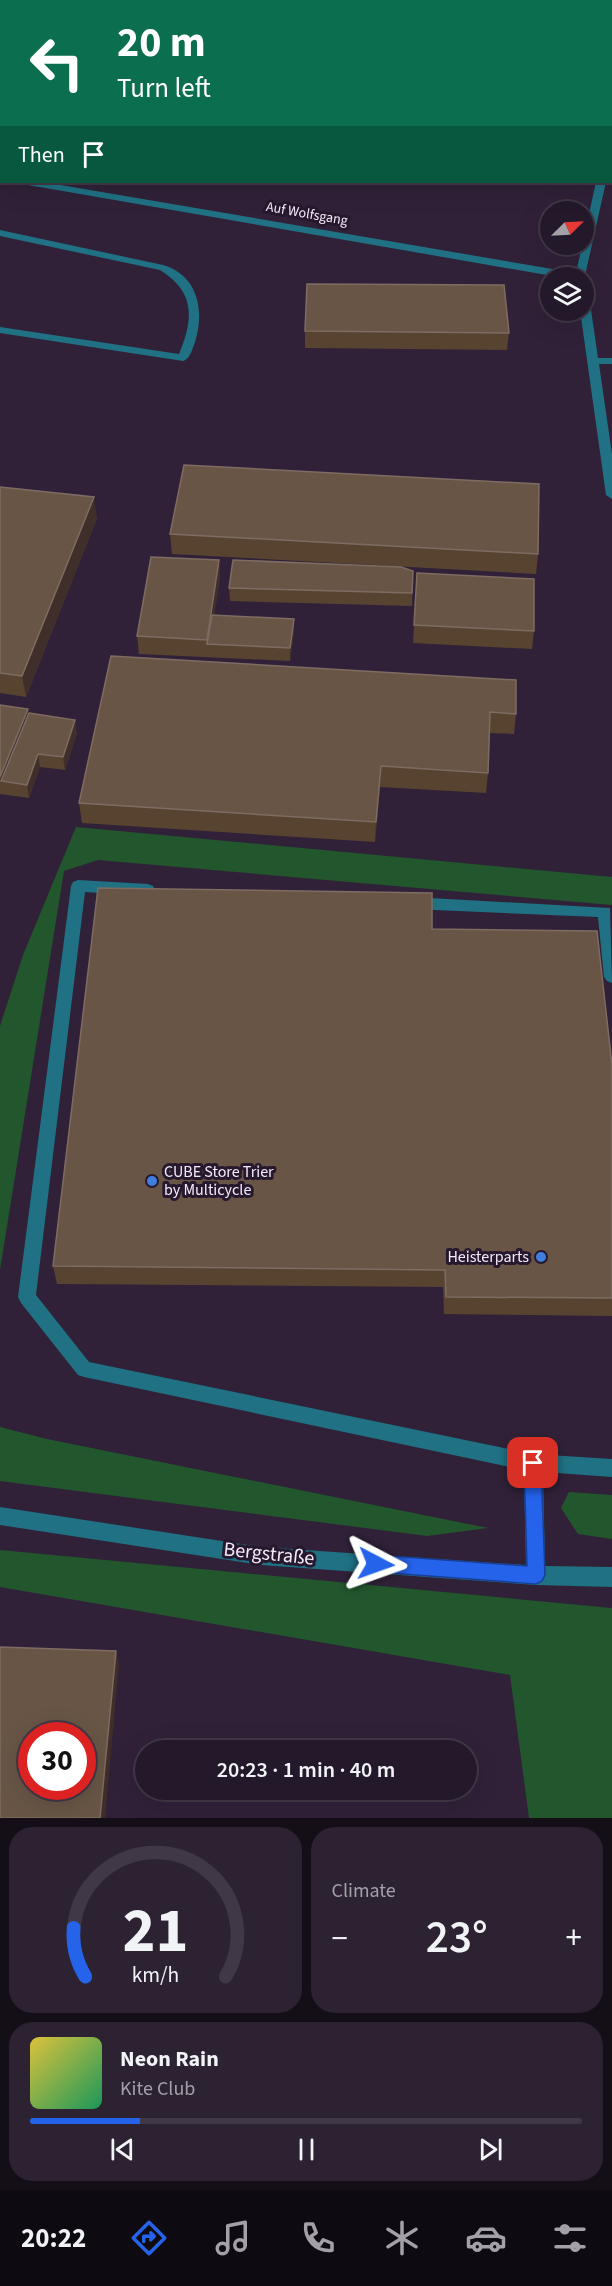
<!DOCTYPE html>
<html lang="en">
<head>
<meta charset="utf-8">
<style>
  body { margin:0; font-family:"Source Sans 3",sans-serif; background:#2c2232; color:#f1f3f6; height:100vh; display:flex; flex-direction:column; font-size:22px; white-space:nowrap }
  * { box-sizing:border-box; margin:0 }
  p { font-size:20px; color:#a3a0a8 }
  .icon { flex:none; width:33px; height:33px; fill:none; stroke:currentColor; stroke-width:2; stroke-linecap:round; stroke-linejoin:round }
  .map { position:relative; height:1818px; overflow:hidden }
  .details { display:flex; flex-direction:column; gap:9px; padding:9px; background:#140e17; flex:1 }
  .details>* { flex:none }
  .top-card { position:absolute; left:0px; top:0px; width:612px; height:183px; box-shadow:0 6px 24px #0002,0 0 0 2px #413847; background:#0b6e4f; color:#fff; overflow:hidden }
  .needle { width:39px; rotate:66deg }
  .buttons { position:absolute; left:540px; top:201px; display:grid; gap:12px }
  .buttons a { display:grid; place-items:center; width:54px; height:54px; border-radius:50%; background:#24192a; box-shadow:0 6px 24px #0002,0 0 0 2px #413847; font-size:30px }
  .speed { position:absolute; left:18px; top:1722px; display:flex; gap:12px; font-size:30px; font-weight:700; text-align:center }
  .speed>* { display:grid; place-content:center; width:78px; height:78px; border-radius:50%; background:#24192a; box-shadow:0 6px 24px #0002,0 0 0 2px #413847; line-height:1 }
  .speed .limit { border:9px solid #d22; background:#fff; color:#111 }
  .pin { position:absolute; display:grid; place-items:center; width:51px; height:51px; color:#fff; margin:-26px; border-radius:12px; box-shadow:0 3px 9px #0006 }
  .me { position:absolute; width:66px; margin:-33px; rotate:94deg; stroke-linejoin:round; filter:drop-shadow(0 0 4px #0008) }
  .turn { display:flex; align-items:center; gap:21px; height:126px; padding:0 18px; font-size:27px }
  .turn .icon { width:78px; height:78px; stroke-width:2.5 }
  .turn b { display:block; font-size:42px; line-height:51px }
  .then { display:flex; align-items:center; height:57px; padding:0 18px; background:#0003; gap:12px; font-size:22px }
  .big { font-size:45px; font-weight:600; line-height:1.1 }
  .details .card { flex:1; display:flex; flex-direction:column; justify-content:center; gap:9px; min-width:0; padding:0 21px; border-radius:24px; background:#2c2232 }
  .details .dial { align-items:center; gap:0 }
  .dial svg { height:156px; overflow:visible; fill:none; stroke:#413847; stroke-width:7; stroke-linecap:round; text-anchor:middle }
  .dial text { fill:#f1f3f6; stroke:none }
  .song { display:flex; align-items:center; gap:18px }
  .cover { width:72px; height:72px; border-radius:9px; background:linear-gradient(135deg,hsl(50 70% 55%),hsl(150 70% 35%)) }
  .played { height:6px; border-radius:3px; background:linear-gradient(90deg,#2563eb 20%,#413847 20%) }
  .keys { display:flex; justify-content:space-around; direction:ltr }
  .heat { display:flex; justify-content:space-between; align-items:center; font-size:33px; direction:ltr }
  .details .tiles { flex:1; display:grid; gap:9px; grid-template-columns:1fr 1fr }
  .card:last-child { grid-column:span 2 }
  .trip { position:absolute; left:135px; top:1740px; width:342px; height:60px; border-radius:30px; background:#24192a; box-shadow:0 6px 24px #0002,0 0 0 2px #413847; font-weight:600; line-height:60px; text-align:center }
  .tab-bar { display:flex; height:96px; justify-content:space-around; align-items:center; background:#0e0a11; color:#a3a0a8 }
  .tab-bar .icon { width:42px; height:42px }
  .tab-bar .on { color:#2563eb }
  .tab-bar b { font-size:27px; color:#f1f3f6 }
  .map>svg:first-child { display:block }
</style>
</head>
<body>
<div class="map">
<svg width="612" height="1818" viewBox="0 0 612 1818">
  <rect width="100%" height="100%" fill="#302138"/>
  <g fill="#22562d">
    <polygon points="76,827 612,877 612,905 98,860 64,871 0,1270 0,1026 23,955"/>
    <polygon points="0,1427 47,1439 488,1528 427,1536 0,1481"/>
    <polygon points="569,1492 612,1495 612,1539 578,1534 561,1508"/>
    <polygon points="0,1550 612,1608 612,1818 529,1818 510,1675 0,1587"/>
  </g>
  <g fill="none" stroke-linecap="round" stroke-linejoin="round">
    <g fill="#1f7183" fill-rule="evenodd">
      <polygon points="10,0 20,0 10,2"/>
      <polygon points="2,17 2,25 0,26 0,18"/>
      <polygon points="610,133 612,133 610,145"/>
      <rect x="0" y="174" width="2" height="6"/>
      <polygon points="23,182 43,182 576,273 596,182 606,182 584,280 584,278 564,278 28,185"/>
      <path d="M0,230L163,265C198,275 205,311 195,342C192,350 190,359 183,361L0,333V327L179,354C194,318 195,292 160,270L0,236Z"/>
      <polygon points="584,300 590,303 598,358 612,358 612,364 599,364 612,454 612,499 606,495 580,310 584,310"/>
      <polygon points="78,880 148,884 153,886 155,890 153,894 148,896 85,892 36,1295 89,1362 533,1454 612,1459 612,1477 543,1472 545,1566 612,1567 612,1587 536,1585 261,1565 0,1525 0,1507 261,1547 526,1565 524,1470 84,1377 78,1375 21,1303 18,1297 71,886 73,882"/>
      <polygon points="412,897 610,908 612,983 607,981 604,977 598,917 412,909 407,907 405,903 407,899"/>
    </g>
  </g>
  <g fill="#574330">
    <polygon points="126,0 206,0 205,2 126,2"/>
    <polygon points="597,0 612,0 612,2"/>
    <polygon points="0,58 2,58 2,118 0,117"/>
    <polygon points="305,331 509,333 507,350 305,348"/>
    <polygon points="0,487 97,518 26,697 0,693"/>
    <polygon points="170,534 538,554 536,574 172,554"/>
    <polygon points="219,560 220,578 214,615 294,619 294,632 290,661 139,654 137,636"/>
    <polygon points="413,571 412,606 230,601 229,588"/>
    <polygon points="417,573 534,631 532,649 413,643"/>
    <polygon points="111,656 516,714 514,734 490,733 488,773 486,793 380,787 375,842 82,823 79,803"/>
    <polygon points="0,705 29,713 77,733 65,770 40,767 29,798 0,794"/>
    <polygon points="432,929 612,1065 612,1316 444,1314 443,1287 57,1284 53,1266"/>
  </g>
  <g fill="#402e2a">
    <polygon points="197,0 206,0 205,2 196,2"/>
    <polygon points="94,497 97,518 26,697 22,676"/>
    <polygon points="219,560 220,578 210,644 207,644 207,640"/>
    <polygon points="294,619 294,632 290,661 290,648"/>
    <polygon points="28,709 31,727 1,781 0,777"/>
    <polygon points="75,720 77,733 65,770 63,757"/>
    <polygon points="38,754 40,767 29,798 27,785"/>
    <polygon points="381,766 380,787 375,842 376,822"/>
    <polygon points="116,1651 119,1665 105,1818 100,1818"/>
  </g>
  <g fill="#685546" stroke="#7e6c62" stroke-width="1.5" fill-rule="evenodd">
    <polygon points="148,0 197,0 196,2 147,2"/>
    <polygon points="225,0 593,0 592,2 224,2"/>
    <rect x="0" y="58" width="2" height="38"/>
    <polygon points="307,284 504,285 509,333 305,331"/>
    <polygon points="184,465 539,484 538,554 170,534"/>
    <polygon points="0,487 94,497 22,676 0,673"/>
    <polygon points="151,557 219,560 207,640 137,636"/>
    <polygon points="233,560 401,567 413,571 412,593 229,588"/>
    <polygon points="417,573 534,579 534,631 414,625"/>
    <polygon points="212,615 294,619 290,648 207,644"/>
    <polygon points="111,656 516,680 516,714 490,712 488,773 381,766 376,822 79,803"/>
    <polygon points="0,705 28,709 0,777"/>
    <polygon points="29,713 75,720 63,757 38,754 27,785 1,781"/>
    <polygon points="98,888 432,893 432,929 597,931 612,1065 612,1298 446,1297 445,1270 53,1266"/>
    <path d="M0,1647L116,1651L100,1818H0ZM32,1736H82V1786H32Z"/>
  </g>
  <polygon fill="#2563eb" stroke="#184099" stroke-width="1.5" points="533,1455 539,1457 541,1463 545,1575 542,1581 536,1584 376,1572 370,1570 367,1564 370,1557 376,1555 527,1566 524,1463 527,1457"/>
  <g fill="#3f7fe0" stroke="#26182d" stroke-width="2">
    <circle cx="152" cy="1181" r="6"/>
    <circle cx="541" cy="1257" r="6"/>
  </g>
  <g text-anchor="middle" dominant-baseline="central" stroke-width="6" stroke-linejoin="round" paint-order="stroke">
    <g font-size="14" fill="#f4ebfa" stroke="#26182d">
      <text transform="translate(307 214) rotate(10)">Auf Wolfsgang</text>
    </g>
    <g font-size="16" fill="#f4ebfa" stroke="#26182d" text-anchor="start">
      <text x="164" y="1172">CUBE Store Trier<tspan x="164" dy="18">by Multicycle</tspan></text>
      <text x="529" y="1257" text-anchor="end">Heisterparts</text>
    </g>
    <g font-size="20" fill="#f4ebfa" stroke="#26182d">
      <text transform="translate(269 1554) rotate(6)">Bergstraße</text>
    </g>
  </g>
</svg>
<div class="buttons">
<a><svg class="needle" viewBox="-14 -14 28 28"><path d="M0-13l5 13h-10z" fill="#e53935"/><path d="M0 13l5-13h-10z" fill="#a3a0a8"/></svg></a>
<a><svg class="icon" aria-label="layers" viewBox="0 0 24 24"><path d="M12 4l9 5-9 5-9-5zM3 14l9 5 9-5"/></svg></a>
</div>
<div class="speed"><div class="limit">30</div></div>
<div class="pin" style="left:533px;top:1463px;background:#d93025"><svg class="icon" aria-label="arrive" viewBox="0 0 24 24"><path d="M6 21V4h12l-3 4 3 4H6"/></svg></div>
<svg class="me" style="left:376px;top:1564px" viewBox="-20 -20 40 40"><path d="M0-17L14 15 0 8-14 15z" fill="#2563eb" stroke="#fff" stroke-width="4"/></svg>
<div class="trip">20:23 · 1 min · 40 m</div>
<div class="top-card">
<div class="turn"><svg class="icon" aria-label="left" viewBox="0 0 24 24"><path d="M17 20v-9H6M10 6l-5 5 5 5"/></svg><div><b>20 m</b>Turn left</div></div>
<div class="then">Then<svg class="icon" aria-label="arrive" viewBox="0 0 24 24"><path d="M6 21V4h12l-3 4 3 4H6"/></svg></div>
</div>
</div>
<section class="details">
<div class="tiles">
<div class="card dial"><svg viewBox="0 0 100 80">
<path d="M14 69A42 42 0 1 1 86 69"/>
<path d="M14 69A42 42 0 0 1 8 44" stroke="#2563eb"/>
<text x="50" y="56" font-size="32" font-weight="700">21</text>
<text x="50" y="72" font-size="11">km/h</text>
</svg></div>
<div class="card"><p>Climate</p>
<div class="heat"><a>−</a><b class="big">23°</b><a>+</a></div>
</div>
<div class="card">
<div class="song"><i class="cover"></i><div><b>Neon Rain</b><p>Kite Club</p></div></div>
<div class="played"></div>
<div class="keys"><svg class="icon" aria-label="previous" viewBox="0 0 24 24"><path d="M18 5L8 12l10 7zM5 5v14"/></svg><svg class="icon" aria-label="pause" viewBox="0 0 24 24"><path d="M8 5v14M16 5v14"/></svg><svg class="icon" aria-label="next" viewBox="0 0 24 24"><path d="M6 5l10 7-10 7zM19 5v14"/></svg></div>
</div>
</div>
</section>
<nav class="tab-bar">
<b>20:22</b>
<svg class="icon on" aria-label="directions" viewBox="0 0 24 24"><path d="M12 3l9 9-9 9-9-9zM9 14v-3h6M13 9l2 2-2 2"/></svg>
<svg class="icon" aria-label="music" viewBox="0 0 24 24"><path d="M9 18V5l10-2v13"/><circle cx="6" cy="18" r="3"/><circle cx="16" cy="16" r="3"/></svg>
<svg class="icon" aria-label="phone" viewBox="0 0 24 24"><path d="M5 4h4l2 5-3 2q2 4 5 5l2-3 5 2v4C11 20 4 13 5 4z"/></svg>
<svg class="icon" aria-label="climate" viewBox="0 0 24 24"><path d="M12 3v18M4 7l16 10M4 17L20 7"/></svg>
<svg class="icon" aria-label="car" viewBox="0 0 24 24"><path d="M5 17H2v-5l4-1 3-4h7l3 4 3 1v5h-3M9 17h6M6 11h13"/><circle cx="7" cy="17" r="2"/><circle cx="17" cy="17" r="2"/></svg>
<svg class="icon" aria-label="filters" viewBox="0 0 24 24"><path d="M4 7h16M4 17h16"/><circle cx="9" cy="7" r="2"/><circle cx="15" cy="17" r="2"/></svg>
</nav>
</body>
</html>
